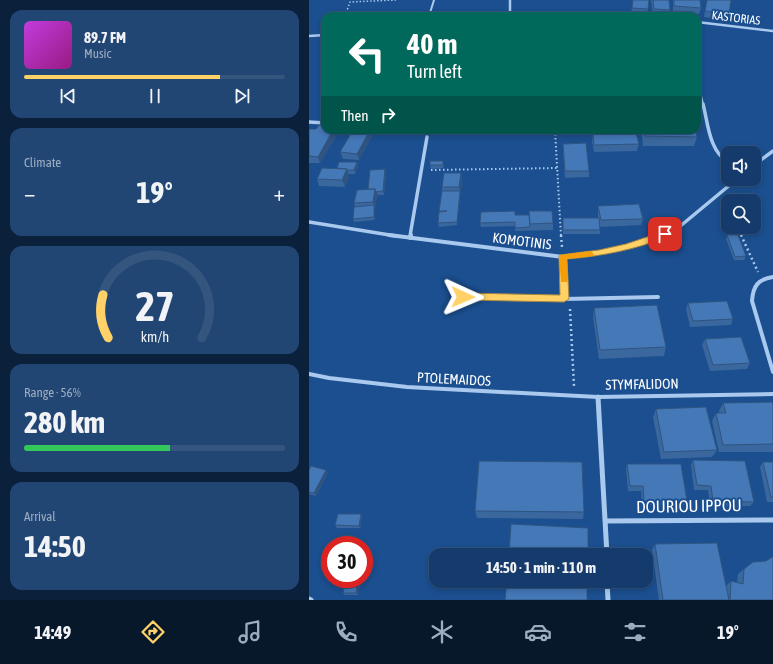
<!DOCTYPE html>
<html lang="en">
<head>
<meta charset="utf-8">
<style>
  body { margin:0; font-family:"Asap Condensed",sans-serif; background:#214673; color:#f1f3f6; height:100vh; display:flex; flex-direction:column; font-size:15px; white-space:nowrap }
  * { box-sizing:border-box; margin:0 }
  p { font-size:13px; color:#9dadc1 }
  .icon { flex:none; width:22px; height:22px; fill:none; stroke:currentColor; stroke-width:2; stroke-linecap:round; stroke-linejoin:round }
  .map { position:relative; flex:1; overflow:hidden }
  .details { display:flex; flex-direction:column; gap:10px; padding:10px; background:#0b203b; width:309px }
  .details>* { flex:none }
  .guide { position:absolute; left:12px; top:12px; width:380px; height:122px; border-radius:12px; box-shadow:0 2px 6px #0003,0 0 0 1px #33557e; background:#00695c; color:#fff; overflow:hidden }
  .fabs { position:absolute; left:412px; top:146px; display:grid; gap:8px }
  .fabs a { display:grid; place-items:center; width:40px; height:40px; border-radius:8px; background:#143b6b; box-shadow:0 2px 6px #0003,0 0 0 1px #33557e; font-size:20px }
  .speed { position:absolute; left:12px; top:536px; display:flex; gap:8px; font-size:20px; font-weight:700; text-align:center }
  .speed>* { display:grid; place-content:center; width:52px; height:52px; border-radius:50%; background:#143b6b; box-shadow:0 2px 6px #0003,0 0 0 1px #33557e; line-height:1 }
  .speed .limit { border:6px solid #d22; background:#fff; color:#111 }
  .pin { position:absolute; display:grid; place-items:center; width:34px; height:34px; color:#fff; margin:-17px; border-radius:8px; box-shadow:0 2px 6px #0006 }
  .me { position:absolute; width:44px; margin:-22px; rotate:91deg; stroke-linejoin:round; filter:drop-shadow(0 0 3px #0008) }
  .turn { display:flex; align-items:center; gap:14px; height:84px; padding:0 20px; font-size:18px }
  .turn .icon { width:52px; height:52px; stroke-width:2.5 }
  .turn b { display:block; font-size:28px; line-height:34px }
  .then { display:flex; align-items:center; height:38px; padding:0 20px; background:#0003; gap:8px; font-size:15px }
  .big { font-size:30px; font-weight:700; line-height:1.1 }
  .details .card { flex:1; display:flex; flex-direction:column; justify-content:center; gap:6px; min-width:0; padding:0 14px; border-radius:12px; background:#214673 }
  .details .dial { align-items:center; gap:0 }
  .dial svg { height:104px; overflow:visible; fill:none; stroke:#33557e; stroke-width:7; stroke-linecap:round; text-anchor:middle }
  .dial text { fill:#f1f3f6; stroke:none }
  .song { display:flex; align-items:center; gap:12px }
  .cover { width:48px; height:48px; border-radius:6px; background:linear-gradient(135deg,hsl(290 70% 55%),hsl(310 70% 35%)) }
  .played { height:4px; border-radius:2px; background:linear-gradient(90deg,#ffd166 75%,#33557e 75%) }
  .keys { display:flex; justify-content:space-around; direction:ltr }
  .heat { display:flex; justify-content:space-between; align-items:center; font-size:22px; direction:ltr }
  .charge { height:6px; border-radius:3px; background:linear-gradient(90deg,#34c759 56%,#33557e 0) }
  .trip { position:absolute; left:120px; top:548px; width:224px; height:40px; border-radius:12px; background:#143b6b; box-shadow:0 2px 6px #0003,0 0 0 1px #33557e; font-weight:700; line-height:40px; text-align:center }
  .menu { display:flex; height:64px; justify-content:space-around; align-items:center; background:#08182b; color:#9dadc1 }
  .menu .icon { width:28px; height:28px }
  .menu .selected { color:#ffd166 }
  .menu b { font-size:18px; color:#f1f3f6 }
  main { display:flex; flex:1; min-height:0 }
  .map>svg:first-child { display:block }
</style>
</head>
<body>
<main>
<section class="details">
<div class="card">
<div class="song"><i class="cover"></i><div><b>89.7 FM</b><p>Music</p></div></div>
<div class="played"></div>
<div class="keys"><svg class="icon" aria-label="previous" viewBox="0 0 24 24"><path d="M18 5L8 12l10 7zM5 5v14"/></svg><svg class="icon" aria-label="pause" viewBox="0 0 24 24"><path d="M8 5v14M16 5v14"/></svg><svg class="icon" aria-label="next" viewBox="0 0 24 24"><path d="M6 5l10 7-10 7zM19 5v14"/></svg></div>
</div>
<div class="card"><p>Climate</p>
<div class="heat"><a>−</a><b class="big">19°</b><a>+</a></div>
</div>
<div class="card dial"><svg viewBox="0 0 100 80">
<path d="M14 69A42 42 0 1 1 86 69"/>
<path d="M14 69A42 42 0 0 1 10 36" stroke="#ffd166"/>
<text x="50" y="56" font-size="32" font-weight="700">27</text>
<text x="50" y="72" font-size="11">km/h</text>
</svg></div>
<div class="card"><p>Range · 56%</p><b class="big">280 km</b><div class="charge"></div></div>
<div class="card"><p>Arrival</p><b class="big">14:50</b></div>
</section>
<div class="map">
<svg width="464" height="600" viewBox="0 0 464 600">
  <rect width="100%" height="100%" fill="#1b4f8f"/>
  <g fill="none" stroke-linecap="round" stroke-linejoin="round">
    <polyline stroke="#a9c9ee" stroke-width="1.5" stroke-dasharray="1.5 2" stroke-linecap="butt" points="36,16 41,2 87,0"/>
    <g stroke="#a9c9ee" stroke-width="2" stroke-dasharray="1.5 2.5" stroke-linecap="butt">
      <polyline points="246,130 252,236"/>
      <polyline points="122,170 248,168"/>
      <polyline points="429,227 433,236"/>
    </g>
    <g stroke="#a9c9ee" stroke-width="2.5" stroke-dasharray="2 3" stroke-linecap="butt">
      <polyline points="252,235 253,247"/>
      <polyline points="432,235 449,272"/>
      <polyline points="261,309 265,386"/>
    </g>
    <polyline stroke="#a9c9ee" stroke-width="2" points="120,16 125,0"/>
    <g stroke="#a9c9ee" stroke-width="2.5">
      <polyline points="201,0 201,16"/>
      <polyline points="388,22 464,31"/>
      <polyline points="0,36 16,35"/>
      <polyline points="388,81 394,105"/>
    </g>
    <g stroke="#a9c9ee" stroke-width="3.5">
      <path d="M394,104C399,123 400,151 419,162"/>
      <polyline points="0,122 16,123"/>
      <polyline points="445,165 464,151"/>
      <polyline points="0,222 87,236"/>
      <polyline points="101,236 118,137"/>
      <polyline points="352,236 369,228 428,179"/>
    </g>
    <g stroke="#a9c9ee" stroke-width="4">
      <polyline points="80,235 254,257 290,253 343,240 354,235"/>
      <polyline points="101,238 102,235"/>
      <polyline points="254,257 255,299"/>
      <path d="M464,277C449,279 444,286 443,301L464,372"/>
      <polyline points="153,297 255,299 349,297"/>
      <polyline points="0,374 20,378 98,387 289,397 464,394"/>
    </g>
    <g stroke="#a9c9ee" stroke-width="5">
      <polyline points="289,397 298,555"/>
      <polyline points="297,521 464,520"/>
      <polyline points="298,581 299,600"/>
      <polyline points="0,599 2,600"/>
    </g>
  </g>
  <g fill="#3a679d">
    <polygon points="324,0 339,9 338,15 322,14"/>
    <polygon points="342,0 360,0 361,10 360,16 344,16"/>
    <polygon points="364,0 391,0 392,8 390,14 364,12"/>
    <polygon points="398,0 420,14 418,20 395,17"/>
    <polygon points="0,129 29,133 11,163 0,163"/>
    <polygon points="44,130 62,130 63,136 50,160 34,159 31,152"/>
    <polygon points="332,130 386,130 388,137 385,146 334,146"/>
    <polygon points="284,134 330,144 328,151 285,152 283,141"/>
    <polygon points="254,144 280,171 280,177 256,178 254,151"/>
    <polygon points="48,162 49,166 46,174 39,174 40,176 36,187 10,186 8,179 28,168"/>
    <polygon points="135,164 134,168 122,169 121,165"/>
    <polygon points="77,172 75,195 68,195 66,209 66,220 45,222 44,219 46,207 45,203"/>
    <polygon points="152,173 153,180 148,225 130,227 129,223 130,211 133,191 133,187"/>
    <polygon points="289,206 334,219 332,225 291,227 291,234 254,234 254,218 289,218"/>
    <polygon points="206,215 244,223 244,230 206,231 206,226 172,227 171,223"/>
    <polygon points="418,235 437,256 435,260 425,260 417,239"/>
    <polygon points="379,303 424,319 422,325 381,327 377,309"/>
    <polygon points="285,308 357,347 355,356 290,359 284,317"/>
    <polygon points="396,339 441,363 438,369 401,371 393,345"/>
    <polygon points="414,403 464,404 464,452 410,452 403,421 407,413 410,413 410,411"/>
    <polygon points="347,409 408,450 403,457 352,459 344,417"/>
    <polygon points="384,460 445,502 441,506 401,506 399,490 385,490 382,465"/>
    <polygon points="454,462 464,462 464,502 458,502 451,467"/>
    <polygon points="318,464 378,501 375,505 333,505 332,491 319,491 317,469"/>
    <polygon points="0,470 19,472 7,496 0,494"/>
    <polygon points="166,511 275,512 274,519 168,518"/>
    <polygon points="52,514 53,516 51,528 28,528 26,525"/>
    <polygon points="346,544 417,586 422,581 428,583 429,574 435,569 457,561 464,600 350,600 343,550"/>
    <polygon points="37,579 52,579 49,595 36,595 34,593"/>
  </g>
  <g fill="#305480">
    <polygon points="24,130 28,130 29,133 11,163 9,157"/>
    <polygon points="61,130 62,130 63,136 50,160 48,154"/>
    <polygon points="48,162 49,166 46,174 45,170"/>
    <polygon points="38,169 40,176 36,187 33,180"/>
    <polygon points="76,169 77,172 75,195 74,191"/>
    <polygon points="152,173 153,180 148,225 148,222 151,191 150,187"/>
    <polygon points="66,189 69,196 66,209 66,220 65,217 65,205 64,202"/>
    <polygon points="17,470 19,472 7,496 5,493"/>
    <polygon points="52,514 53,516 51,528 50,526"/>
    <polygon points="49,579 52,579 49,595 47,593"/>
  </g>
  <g fill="#4478b7" stroke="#305480">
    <polygon points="324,0 340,0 339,9 323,8"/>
    <polygon points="344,0 360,0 361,10 345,9"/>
    <polygon points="365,0 391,0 392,8 365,6"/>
    <polygon points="398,0 422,0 420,14 396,11"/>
    <polygon points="10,125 16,125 16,130 24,130 9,157 0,156 0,129 7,129"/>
    <polygon points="44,130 61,130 48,154 31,152"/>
    <polygon points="335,130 386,130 388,137 336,136"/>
    <polygon points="327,133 330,144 285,145 284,134"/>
    <polygon points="277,143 280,171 256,171 254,144"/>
    <rect x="121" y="161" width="13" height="4"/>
    <polygon points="30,162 48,162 45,170 38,170 38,169 28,168"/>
    <polygon points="13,168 38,169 33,180 8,179"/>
    <polygon points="76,169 74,191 67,192 66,189 59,189 61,170"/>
    <polygon points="135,173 152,173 150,187 133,187"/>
    <polygon points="66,189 64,202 45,203 48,190"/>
    <polygon points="133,191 151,191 148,222 129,223 130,212 138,211 130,211"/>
    <polygon points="330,204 334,219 292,220 289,206"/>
    <polygon points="65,205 65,217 44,219 45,207"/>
    <polygon points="206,211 206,215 220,215 221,227 206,228 206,222 171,223 172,212"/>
    <polygon points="220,211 243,211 244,223 221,224"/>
    <polygon points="254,218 290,218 291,230 254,230"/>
    <polygon points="418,235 429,235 437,256 426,257"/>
    <polygon points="418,301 424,319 384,321 379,303"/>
    <polygon points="348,305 357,347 291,350 285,308"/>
    <polygon points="432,337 441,363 404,365 396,339"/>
    <polygon points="463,402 464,404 464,444 414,445 407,413 417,413 414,403"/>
    <polygon points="397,407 408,450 355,452 347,409"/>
    <polygon points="384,460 436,461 445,502 404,501 402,486 388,485"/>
    <polygon points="170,461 273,462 275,512 166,511"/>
    <polygon points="454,462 464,462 464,497 462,497"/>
    <polygon points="318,464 372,464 378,501 335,501 334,486 321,486"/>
    <polygon points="2,466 17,470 5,493 0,492 0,470"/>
    <polygon points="29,514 52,514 50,526 26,525"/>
    <polygon points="202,524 279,528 279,555 200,555"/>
    <polygon points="408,543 420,600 354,600 346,544"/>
    <polygon points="463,557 464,557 464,600 421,600 422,581 434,584 435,569 444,562 457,561"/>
    <polygon points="37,579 49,579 47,593 34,593"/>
    <polygon points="198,581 278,581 278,600 196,600"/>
  </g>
  <path fill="#ffd166" stroke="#a68842" d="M356,231L360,234L359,236C327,250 293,256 258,259L260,299L255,302L154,300L149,297L154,293L251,295L250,257L251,255L290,250L317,244Z"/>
  <polygon fill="#f59e0b" points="281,251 285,254 284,256 258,259 259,279 258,282 252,282 250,257 251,255"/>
  <g text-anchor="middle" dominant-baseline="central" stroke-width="4" stroke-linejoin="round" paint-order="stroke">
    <g font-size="12" fill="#fff" stroke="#1b4f8f">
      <text transform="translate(427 18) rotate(7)">KASTORIAS</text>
    </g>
    <g font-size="14" fill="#fff" stroke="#1b4f8f">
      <text transform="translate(213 241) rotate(7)">KOMOTINIS</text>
      <text transform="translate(145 379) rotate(3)">PTOLEMAIDOS</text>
      <text transform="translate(333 384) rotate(-1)">STYMFALIDON</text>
    </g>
    <g font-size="17" fill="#fff" stroke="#1b4f8f">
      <text transform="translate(380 506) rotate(-1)">DOURIOU IPPOU</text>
    </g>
  </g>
</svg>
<div class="fabs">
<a><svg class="icon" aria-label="sound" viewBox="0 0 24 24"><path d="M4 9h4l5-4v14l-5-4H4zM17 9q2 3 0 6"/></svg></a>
<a><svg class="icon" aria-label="search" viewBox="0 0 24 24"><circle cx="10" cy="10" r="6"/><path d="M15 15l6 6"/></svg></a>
</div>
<div class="speed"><div class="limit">30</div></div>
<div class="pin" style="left:356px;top:234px;background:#d93025"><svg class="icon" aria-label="arrive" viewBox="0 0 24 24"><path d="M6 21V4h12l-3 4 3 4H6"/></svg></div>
<svg class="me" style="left:154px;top:297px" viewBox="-20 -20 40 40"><path d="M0-17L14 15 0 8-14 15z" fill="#ffd166" stroke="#fff" stroke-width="4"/></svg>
<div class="trip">14:50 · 1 min · 110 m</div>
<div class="guide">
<div class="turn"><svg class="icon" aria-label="left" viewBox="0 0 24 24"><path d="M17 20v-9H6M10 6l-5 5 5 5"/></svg><div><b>40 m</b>Turn left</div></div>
<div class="then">Then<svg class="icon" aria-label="right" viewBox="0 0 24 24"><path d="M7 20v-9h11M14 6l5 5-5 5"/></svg></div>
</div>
</div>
</main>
<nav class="menu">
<b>14:49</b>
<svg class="icon selected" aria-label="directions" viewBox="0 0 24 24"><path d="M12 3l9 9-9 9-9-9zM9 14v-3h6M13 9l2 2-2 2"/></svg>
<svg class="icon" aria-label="music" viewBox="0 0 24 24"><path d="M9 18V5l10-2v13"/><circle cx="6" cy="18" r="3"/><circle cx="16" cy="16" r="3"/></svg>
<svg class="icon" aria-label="phone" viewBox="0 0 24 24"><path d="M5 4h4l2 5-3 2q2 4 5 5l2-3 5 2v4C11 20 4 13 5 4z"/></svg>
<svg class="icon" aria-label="climate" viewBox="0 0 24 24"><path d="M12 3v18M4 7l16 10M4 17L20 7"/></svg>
<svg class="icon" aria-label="car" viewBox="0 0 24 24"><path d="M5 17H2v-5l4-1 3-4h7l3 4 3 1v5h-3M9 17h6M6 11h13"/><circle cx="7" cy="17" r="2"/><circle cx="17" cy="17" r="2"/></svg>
<svg class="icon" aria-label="filters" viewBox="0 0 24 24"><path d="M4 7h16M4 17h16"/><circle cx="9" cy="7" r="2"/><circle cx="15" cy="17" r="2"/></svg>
<b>19°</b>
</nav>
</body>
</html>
